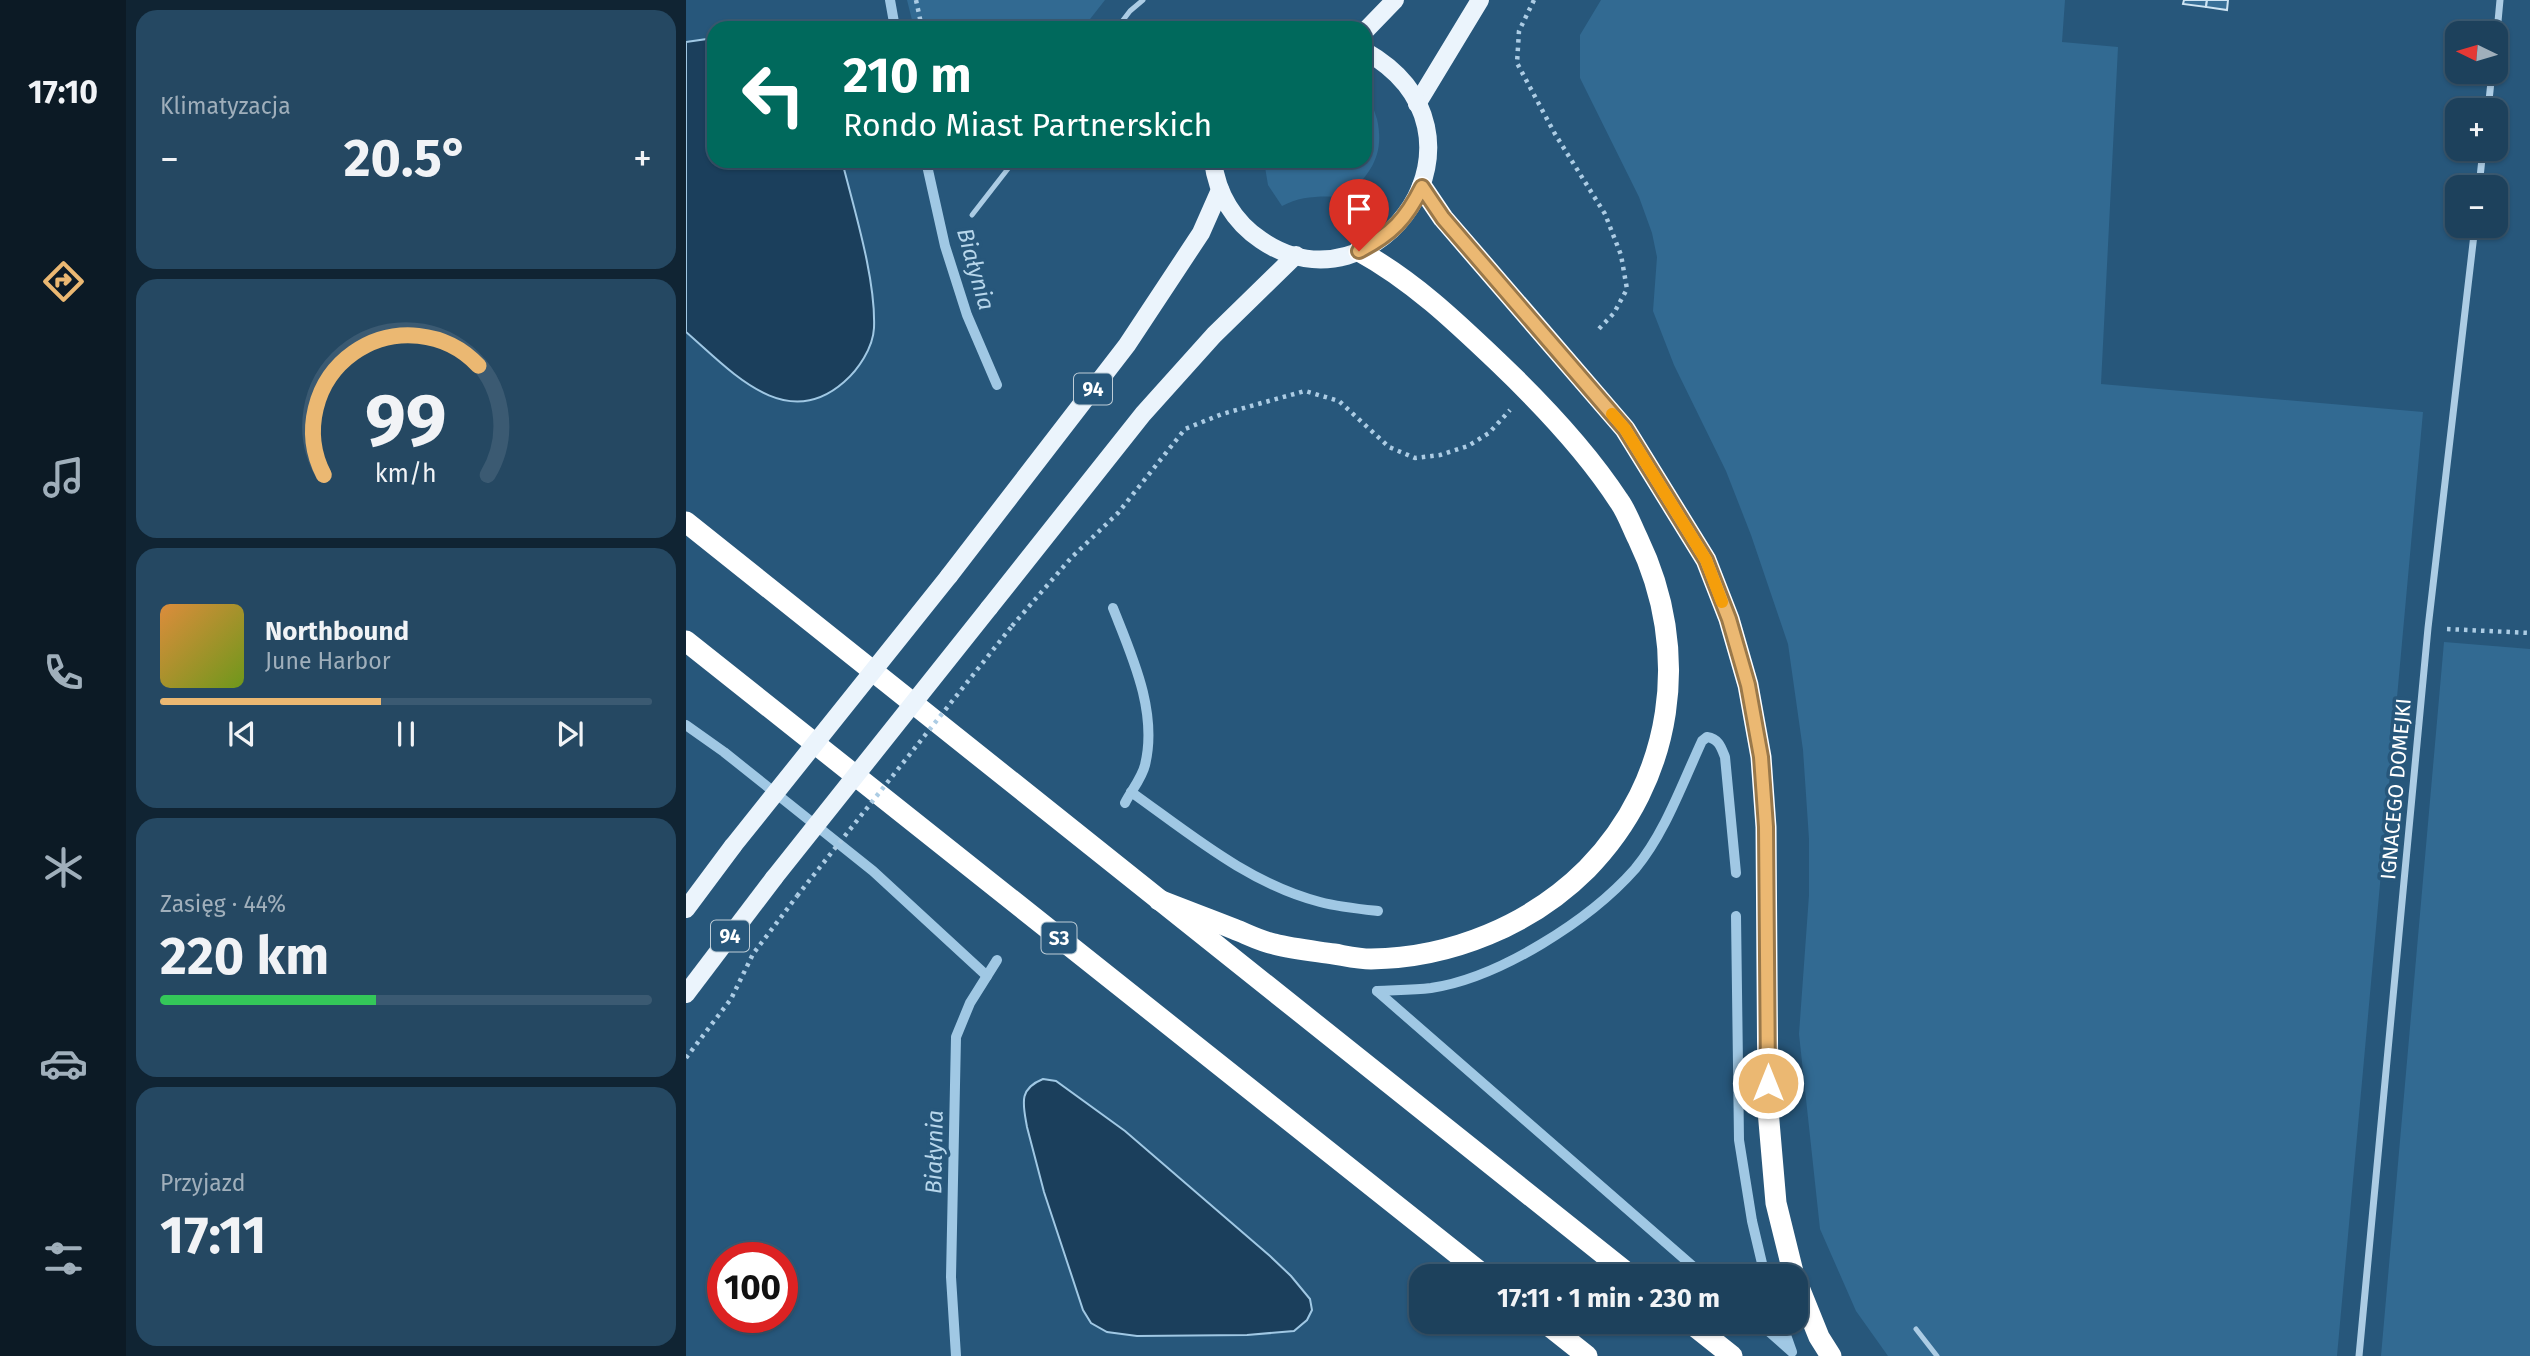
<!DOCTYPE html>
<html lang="pl">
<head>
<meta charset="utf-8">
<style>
  body { margin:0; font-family:"Fira Sans",sans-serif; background:#254862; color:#f1f3f6; height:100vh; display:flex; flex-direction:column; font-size:26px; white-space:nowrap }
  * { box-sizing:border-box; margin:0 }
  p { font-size:23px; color:#a0afbb }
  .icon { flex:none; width:38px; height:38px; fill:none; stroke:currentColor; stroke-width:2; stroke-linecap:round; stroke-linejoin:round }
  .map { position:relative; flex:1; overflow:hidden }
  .details { display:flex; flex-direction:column; gap:10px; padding:10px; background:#102433; width:560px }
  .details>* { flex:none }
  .banner { position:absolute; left:21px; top:21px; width:665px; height:147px; border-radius:21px; box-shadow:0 2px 5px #0004,0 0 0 2px #3b5a72; background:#00695c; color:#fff; overflow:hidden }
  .needle { width:46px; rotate:275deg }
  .controls { position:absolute; left:1759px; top:21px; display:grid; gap:14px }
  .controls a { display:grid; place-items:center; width:63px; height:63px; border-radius:14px; background:#1d415c; box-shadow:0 2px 5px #0004,0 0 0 2px #3b5a72; font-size:35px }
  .speed { position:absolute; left:21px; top:1242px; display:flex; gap:14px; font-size:35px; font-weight:700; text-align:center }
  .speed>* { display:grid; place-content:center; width:91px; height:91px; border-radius:50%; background:#1d415c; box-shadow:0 2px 5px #0004,0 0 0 2px #3b5a72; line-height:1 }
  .speed .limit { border:10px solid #d22; background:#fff; color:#111 }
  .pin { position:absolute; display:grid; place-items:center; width:60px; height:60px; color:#fff; margin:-72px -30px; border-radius:50% 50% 50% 0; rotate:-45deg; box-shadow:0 0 7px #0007 }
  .pin .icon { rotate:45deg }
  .me { position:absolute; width:77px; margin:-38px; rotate:0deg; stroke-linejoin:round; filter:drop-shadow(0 0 5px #0008) }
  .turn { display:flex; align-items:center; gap:24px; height:147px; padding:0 21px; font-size:32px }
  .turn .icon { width:91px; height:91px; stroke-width:2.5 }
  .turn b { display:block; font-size:49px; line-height:60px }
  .big { font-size:52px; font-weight:700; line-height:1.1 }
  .details .tile { flex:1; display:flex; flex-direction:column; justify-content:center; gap:10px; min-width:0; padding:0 24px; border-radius:21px; background:#254862 }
  .details .dial { align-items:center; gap:0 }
  .dial svg { height:182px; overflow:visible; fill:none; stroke:#3b5a72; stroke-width:7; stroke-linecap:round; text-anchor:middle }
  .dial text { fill:#f1f3f6; stroke:none }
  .song { display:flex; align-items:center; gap:21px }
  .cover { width:84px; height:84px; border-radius:10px; background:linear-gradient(135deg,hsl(30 70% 55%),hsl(80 70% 35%)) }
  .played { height:7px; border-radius:4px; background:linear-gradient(90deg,#ebb872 45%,#3b5a72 45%) }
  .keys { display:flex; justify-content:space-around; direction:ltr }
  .heat { display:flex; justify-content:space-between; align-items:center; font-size:38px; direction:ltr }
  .charge { height:10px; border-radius:5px; background:linear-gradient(90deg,#34c759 44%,#3b5a72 0) }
  .trip { position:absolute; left:723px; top:1264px; width:399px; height:70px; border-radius:21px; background:#1d415c; box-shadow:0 2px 5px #0004,0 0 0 2px #3b5a72; font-weight:700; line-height:70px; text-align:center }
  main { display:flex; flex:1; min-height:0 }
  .menu { display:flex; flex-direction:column; width:126px; justify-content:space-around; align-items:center; background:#0c1a25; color:#a0afbb }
  .menu .icon { width:49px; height:49px }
  .menu .selected { color:#ebb872 }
  .menu b { font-size:32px; color:#f1f3f6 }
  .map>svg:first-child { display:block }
</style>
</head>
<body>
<main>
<nav class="menu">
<b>17:10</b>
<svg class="icon selected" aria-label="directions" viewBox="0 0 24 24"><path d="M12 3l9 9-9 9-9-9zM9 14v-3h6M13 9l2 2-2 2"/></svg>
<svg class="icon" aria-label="music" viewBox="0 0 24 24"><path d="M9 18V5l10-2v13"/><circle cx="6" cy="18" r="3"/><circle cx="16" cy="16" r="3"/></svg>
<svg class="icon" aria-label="phone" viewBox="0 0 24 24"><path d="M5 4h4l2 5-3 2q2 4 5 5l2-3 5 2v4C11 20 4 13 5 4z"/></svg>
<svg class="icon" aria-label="climate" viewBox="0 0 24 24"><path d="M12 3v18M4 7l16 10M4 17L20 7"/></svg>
<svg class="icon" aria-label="car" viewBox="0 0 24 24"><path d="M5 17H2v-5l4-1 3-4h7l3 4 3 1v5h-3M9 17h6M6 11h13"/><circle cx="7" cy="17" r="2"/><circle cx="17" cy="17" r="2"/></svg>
<svg class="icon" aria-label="filters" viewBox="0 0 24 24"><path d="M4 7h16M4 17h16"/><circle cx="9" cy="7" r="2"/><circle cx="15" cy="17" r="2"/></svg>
</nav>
<section class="details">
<div class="tile"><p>Klimatyzacja</p>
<div class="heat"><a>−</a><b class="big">20.5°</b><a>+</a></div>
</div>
<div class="tile dial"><svg viewBox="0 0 100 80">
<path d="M14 69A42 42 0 1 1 86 69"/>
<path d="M14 69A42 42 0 0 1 82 21" stroke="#ebb872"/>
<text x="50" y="56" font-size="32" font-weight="700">99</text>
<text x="50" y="72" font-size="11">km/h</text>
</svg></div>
<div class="tile">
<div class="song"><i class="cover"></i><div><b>Northbound</b><p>June Harbor</p></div></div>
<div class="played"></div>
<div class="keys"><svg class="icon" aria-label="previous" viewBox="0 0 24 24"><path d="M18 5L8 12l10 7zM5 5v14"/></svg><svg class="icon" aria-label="pause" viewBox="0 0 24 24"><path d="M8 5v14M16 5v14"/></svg><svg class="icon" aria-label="next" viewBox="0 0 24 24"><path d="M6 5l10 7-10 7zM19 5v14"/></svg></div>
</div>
<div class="tile"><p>Zasięg · 44%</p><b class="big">220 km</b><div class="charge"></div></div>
<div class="tile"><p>Przyjazd</p><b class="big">17:11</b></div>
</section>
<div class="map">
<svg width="1844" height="1356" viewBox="0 0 1844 1356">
  <rect width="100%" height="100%" fill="#27577b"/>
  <g fill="#326a92">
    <polygon points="221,0 419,0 397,28 228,28"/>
    <polygon points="915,0 1379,0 1376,42 1432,47 1415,384 1737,412 1651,1356 1202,1356 1170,1311 1134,1229 1113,1034 1123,895 1123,839 1117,750 1102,644 1065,535 1040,471 988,365 967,311 971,257 966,233 953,197 894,78 894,35"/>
    <path d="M679,94C686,102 688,110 691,119C699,154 685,174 660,197C637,196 616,195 596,206L582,185L578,161H679Z"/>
    <polygon points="1758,642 1844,649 1844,1356 1695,1356"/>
  </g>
  <g fill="#1b3f5c" stroke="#a0c8e4" stroke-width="2">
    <path d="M28,38V161H156C168,209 190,279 188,328C187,348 172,370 158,382C99,434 44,370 0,332V42Z"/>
    <path d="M357,1079L370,1081L439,1131L584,1256L605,1276L624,1299L626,1310L621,1320L608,1331L561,1335L451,1336L421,1332L405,1323L397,1310L358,1192L341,1127C337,1104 332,1089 357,1079Z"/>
  </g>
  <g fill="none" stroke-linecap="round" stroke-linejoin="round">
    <g stroke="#a0c8e4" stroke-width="10">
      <polyline points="204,0 209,28"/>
      <polyline points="240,161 259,246 281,315 311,385"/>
      <path d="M427,608C446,656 472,712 459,765C456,778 445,791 439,803"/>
      <polyline points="0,725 38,752 187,871 301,976"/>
      <path d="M445,792C503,833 563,884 634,902C653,907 673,909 692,911"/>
      <polyline points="1050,916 1053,1140 1066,1221 1079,1276"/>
      <path d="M691,991C709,990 727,990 745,988C813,978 904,920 949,869C979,833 996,784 1016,741L1021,737C1033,739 1035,747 1039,757L1050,873"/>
      <polyline points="691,991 1018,1276"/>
      <polyline points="1071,1321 1106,1352 1095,1321"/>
      <polyline points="270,1356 265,1277 270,1037 284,1003 311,960"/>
    </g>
  </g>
  <g fill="#386f97" stroke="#cee4f3" stroke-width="2">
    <polygon points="1498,0 1521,0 1520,7 1497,4"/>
    <polygon points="1521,0 1542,0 1541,10 1520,7"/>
  </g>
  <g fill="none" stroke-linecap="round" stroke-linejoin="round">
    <g stroke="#accce4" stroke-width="4.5" stroke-dasharray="3.5 5" stroke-linecap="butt">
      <polyline points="230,0 236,28"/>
      <polyline points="848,0 833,31 831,63 869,134 919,214 935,255 941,289 928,313 910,332"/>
      <polyline points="326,626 385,558 432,513 499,429 536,414 619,391 653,401 703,447 729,458 754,455 782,446 803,433 824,410"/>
      <polyline points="1761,629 1844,633"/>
      <polyline points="0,1058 45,999 67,954 111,896"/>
    </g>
    <g stroke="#accce4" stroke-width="5">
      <polyline points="431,28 444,11 457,0"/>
      <polyline points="286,215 328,161"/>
      <polyline points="1230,1329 1251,1356"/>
    </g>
    <g stroke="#accce4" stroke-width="7">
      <polyline points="1810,43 1814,0"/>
      <polyline points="1802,110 1806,72"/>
      <polyline points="1793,187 1797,149"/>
      <polyline points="1673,1356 1742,628 1789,226"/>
    </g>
    <g stroke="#ebf4fc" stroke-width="18">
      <polyline points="679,31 709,0"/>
      <polyline points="731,104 794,0"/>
      <path d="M527,161C531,194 548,222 575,240C692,320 823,133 679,51"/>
      <polyline points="263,576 441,345 515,233 534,190"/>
      <polyline points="303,608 457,414 528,335 610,255"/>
      <polyline points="0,909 47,846"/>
      <polyline points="0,994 88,878"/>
    </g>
    <g stroke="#fff" stroke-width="21">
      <polyline points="736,187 757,218 939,429 1020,560 1043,619 1062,685 1075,757 1080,827 1082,1110 1090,1203 1108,1276"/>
      <polyline points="0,522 945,1276"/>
      <polyline points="0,641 799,1276"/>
      <path d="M473,900C498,910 523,919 548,929C561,934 574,941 588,944C607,949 628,951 648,954C660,956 673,959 685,959C765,958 845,925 901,869C988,780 1006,651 952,539C946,527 941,512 933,501C900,450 856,404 812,362C769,321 726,280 673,251"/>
      <polyline points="1110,1280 1133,1337 1145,1356"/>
      <polyline points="857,1321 901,1356"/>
      <polyline points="1002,1321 1046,1356"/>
    </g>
    <polyline stroke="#accce4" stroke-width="4.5" stroke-dasharray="3.5 5" stroke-linecap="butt" points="111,896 326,626"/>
    <g stroke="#ebf4fc" stroke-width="18">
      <polyline points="47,846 263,576"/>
      <polyline points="88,878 303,608"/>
    </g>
  </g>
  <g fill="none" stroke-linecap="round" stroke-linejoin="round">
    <defs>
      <path id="route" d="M673,251C706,234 720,219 736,187L757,218L939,429L1020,560L1043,619L1062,685L1075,757L1080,827L1082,1083"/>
    </defs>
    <use href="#route" stroke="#99784a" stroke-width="18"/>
    <use href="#route" stroke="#ebb872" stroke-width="12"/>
    <polyline stroke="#f59e0b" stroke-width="12" points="926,414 939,429 1020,560 1036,602"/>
  </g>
  <g text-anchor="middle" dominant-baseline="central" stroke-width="7" stroke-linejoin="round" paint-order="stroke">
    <g fill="#27577b" stroke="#becdd7" stroke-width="2">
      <rect x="388" y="373.5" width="38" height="31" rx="5"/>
      <rect x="25" y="920.5" width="38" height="31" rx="5"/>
      <rect x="355.5" y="922.5" width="35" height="31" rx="5"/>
    </g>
    <g font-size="19" font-weight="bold" fill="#fff">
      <text x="407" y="389">94</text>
      <text x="44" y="936">94</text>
      <text x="373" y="938">S3</text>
    </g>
    <g font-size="21" fill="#fff" stroke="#27577b">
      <text transform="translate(1710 789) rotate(-85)">IGNACEGO DOMEJKI</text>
    </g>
    <g font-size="23" font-style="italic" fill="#b7d6eb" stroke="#27577b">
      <text transform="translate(290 269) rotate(74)">Białynia</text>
      <text transform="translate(248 1152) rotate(-89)">Białynia</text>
    </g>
  </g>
</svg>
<div class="controls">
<a><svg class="needle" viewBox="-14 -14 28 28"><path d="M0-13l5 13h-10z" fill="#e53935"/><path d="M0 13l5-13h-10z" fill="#a0afbb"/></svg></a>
<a>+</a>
<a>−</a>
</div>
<div class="speed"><div class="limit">100</div></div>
<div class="pin" style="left:673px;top:251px;background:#d93025"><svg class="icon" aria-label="arrive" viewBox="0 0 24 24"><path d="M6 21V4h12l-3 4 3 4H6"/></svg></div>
<svg class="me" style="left:1082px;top:1083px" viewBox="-20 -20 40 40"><circle r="17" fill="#ebb872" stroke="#fff" stroke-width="3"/><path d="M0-11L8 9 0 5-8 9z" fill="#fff"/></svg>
<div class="trip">17:11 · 1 min · 230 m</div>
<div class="banner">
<div class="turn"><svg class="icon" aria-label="left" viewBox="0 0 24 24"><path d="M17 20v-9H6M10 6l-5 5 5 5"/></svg><div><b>210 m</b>Rondo Miast Partnerskich</div></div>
</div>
</div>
</main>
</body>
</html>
